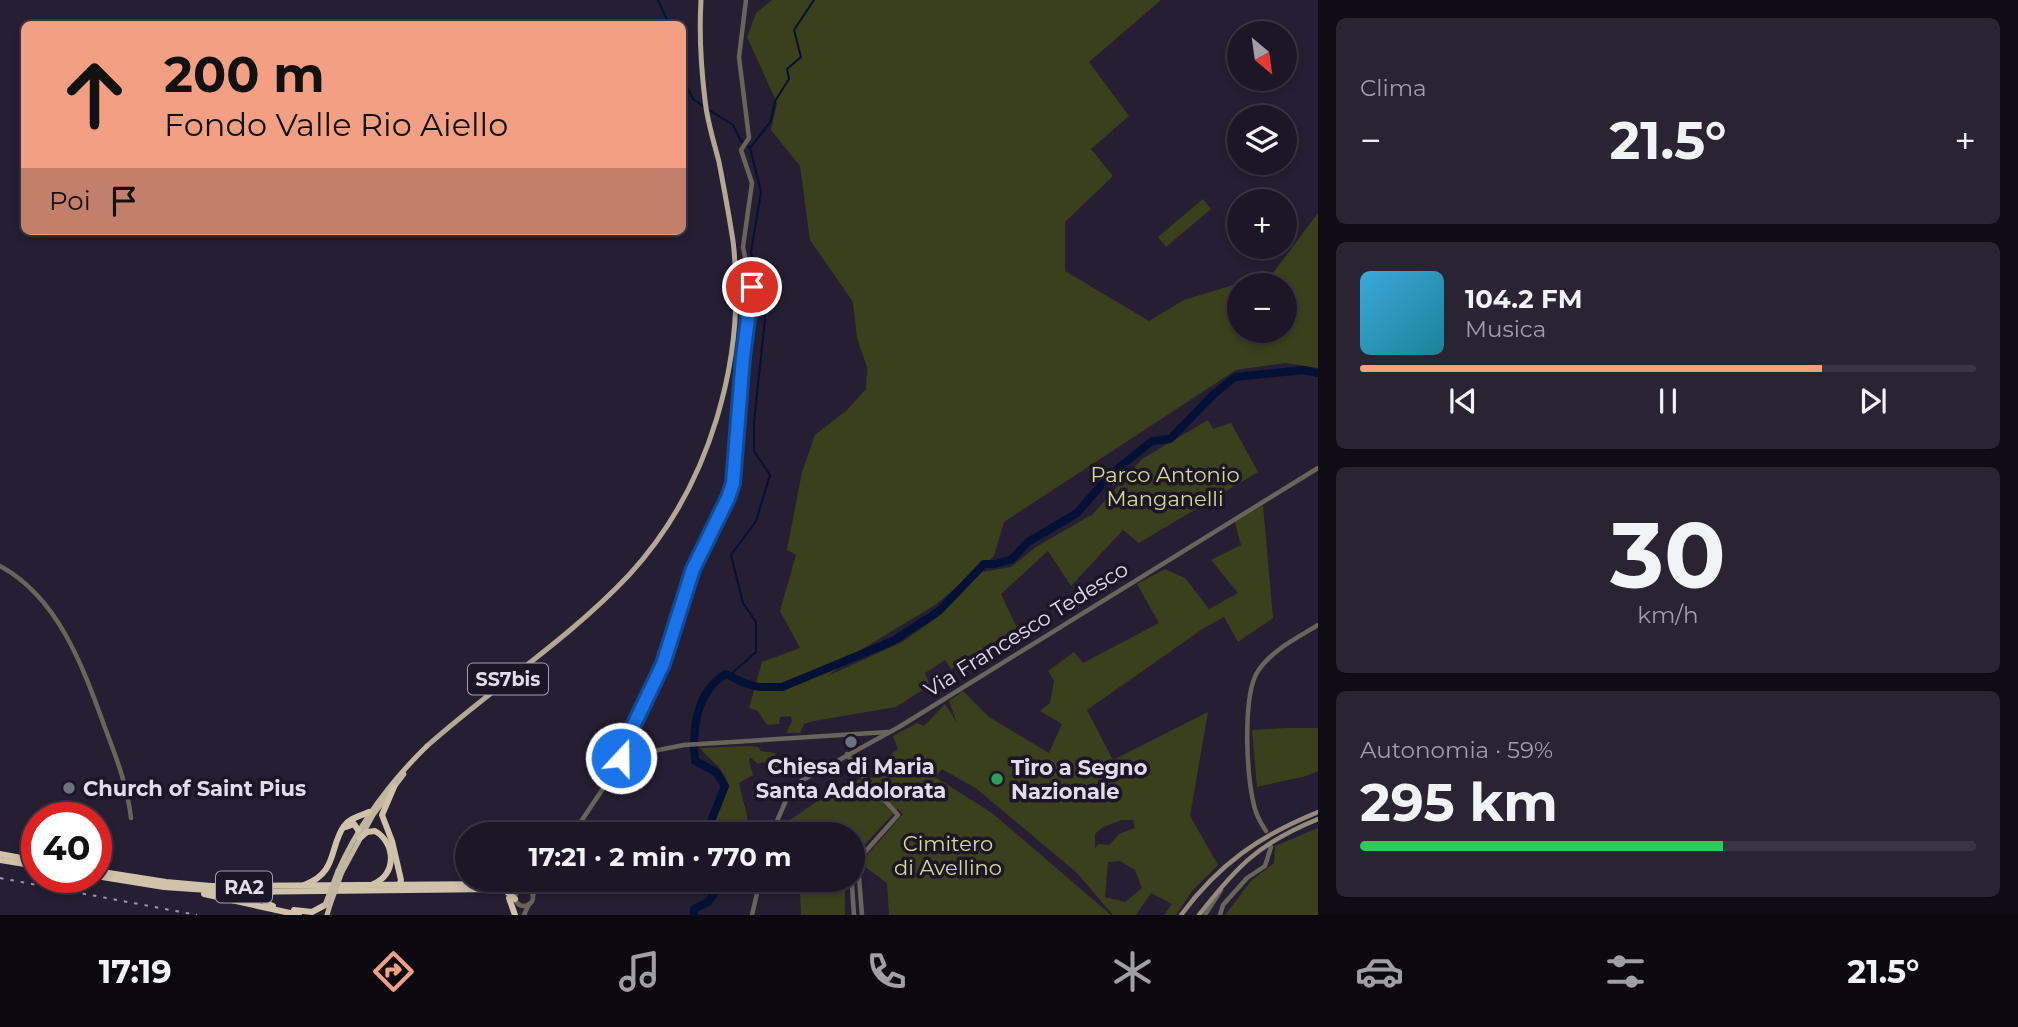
<!DOCTYPE html>
<html lang="it">
<head>
<meta charset="utf-8">
<style>
  body { margin:0; font-family:Montserrat,sans-serif; background:#292332; color:#f1f3f6; height:100vh; display:flex; flex-direction:column; font-size:26px; white-space:nowrap }
  * { box-sizing:border-box; margin:0 }
  p { font-size:23px; color:#a09fa7 }
  .icon { flex:none; width:38px; height:38px; fill:none; stroke:currentColor; stroke-width:2; stroke-linecap:round; stroke-linejoin:round }
  .map { position:relative; flex:1; overflow:hidden }
  .details { display:flex; flex-direction:column; gap:18px; padding:18px; background:#0f0c15; width:700px }
  .details>* { flex:none }
  .guide { position:absolute; left:21px; top:21px; width:665px; height:214px; border-radius:10px; box-shadow:0 4px 10px #0003,0 0 0 2px #3a3543; background:#f39f84; color:#111; overflow:hidden }
  .needle { width:46px; rotate:151deg }
  .fabs { position:absolute; left:1227px; top:21px; display:grid; gap:14px }
  .fabs a { display:grid; place-items:center; width:70px; height:70px; border-radius:50%; background:#1c1626; box-shadow:0 4px 10px #0003,0 0 0 2px #3a3543; font-size:35px }
  .speed { position:absolute; left:21px; top:802px; display:flex; gap:14px; font-size:35px; font-weight:700; text-align:center }
  .speed>* { display:grid; place-content:center; width:91px; height:91px; border-radius:50%; background:#1c1626; box-shadow:0 4px 10px #0003,0 0 0 2px #3a3543; line-height:1 }
  .speed .limit { border:10px solid #d22; background:#fff; color:#111 }
  .pin { position:absolute; display:grid; place-items:center; width:60px; height:60px; color:#fff; margin:-30px; border:4px solid #fff; border-radius:50%; box-shadow:0 2px 7px #0007 }
  .me { position:absolute; width:77px; margin:-38px; rotate:21deg; stroke-linejoin:round; filter:drop-shadow(0 0 5px #0008) }
  .turn { display:flex; align-items:center; gap:24px; height:147px; padding:0 28px; font-size:32px }
  .turn .icon { width:91px; height:91px; stroke-width:2.5 }
  .turn b { display:block; font-size:49px; line-height:60px }
  .then { display:flex; align-items:center; height:66px; padding:0 28px; background:#0003; gap:14px; font-size:26px }
  .big { font-size:52px; font-weight:700; line-height:1.1 }
  .details .card { flex:1; display:flex; flex-direction:column; justify-content:center; gap:10px; min-width:0; padding:0 24px; border-radius:10px; background:#292332 }
  .details .dial { align-items:center; gap:0 }
  .dial b { font-size:91px; line-height:1 }
  .song { display:flex; align-items:center; gap:21px }
  .cover { width:84px; height:84px; border-radius:10px; background:linear-gradient(135deg,hsl(200 70% 55%),hsl(190 70% 35%)) }
  .played { height:7px; border-radius:4px; background:linear-gradient(90deg,#f39f84 75%,#3a3543 75%) }
  .keys { display:flex; justify-content:space-around; direction:ltr }
  .heat { display:flex; justify-content:space-between; align-items:center; font-size:38px; direction:ltr }
  .charge { height:10px; border-radius:5px; background:linear-gradient(90deg,#34c759 59%,#3a3543 0) }
  .trip { position:absolute; left:455px; top:822px; width:410px; height:70px; border-radius:35px; background:#1c1626; box-shadow:0 4px 10px #0003,0 0 0 2px #3a3543; font-weight:700; line-height:70px; text-align:center }
  .menu { display:flex; height:112px; justify-content:space-around; align-items:center; background:#0b090f; color:#a09fa7 }
  .menu .icon { width:49px; height:49px }
  .menu .selected { color:#f39f84 }
  .menu b { font-size:32px; color:#f1f3f6 }
  main { display:flex; flex:1; min-height:0 }
  .map>svg:first-child { display:block }
</style>
</head>
<body>
<main>
<div class="map">
<svg width="1318" height="915" viewBox="0 0 1318 915">
  <rect width="100%" height="100%" fill="#261e32"/>
  <g fill="#3b401c" fill-rule="evenodd">
    <path d="M772,0H1161L1089,62L1129,116L1091,149L1113,176L1065,222V271L1149,321L1184,300L1273,273L1318,213V368L1285,363L1236,370L1004,522L994,556L935,605L859,651L828,676L902,642L938,617L982,572L1011,567L1036,547L1093,514L1142,459L1208,420L1213,429L1231,423L1258,472L1139,543L1123,530L1071,586L1048,551L1001,594L1017,628L951,669L945,660L925,673L930,685L896,707L814,721L804,724L800,733H786L792,722L791,716L780,717L779,724L767,725L758,711L749,708L762,662L800,648L780,611L796,555L787,550L802,472L815,435L847,410L866,389L867,367L857,338L853,302L810,240L800,166L771,130L777,103L747,37L756,13ZM1239,285H1284V331H1239Z"/>
    <polygon points="1203,199 1211,209 1166,247 1158,237"/>
    <path d="M1263,505L1273,618L1238,642L1224,617L1204,628L1087,710L1113,760L1208,712L1190,816L1218,865L1192,891L1176,915H1164L1172,904L1151,893L1136,915H1113L1077,873L977,789L942,769L935,777L992,813L1111,915H889L887,883L860,863L903,814L898,809L852,858V835H792L787,822L847,781L885,776L883,761L898,749L893,736L917,723L924,726L945,704L957,723L949,701L963,691L989,717L1049,753L1062,724L1040,711L1050,703L1054,681L1048,671L1074,652L1083,663L1159,623L1137,584L1165,569L1185,578L1209,609L1238,593L1211,560L1241,545L1235,522ZM1122,820H1133L1135,828L1119,834L1109,845L1099,844L1095,848V834L1103,827ZM1120,861L1135,870L1142,888L1125,902L1105,897L1108,862Z"/>
    <polygon points="1286,728 1318,728 1318,771 1306,776 1257,787 1252,730"/>
    <path d="M747,746L758,747L761,751L775,753L779,770L763,762L758,764L750,757L749,760L753,775L739,783L747,816V830L742,829L740,835H713C711,811 737,793 723,773C717,764 707,757 700,748Z"/>
    <polygon points="1318,828 1318,915 1225,915 1251,881 1274,863 1275,846"/>
    <polygon points="793,880 845,880 845,915 801,915 800,890 792,885"/>
  </g>
  <g fill="none" stroke-linecap="round" stroke-linejoin="round">
    <g stroke="#031136" stroke-width="2">
      <polyline points="658,0 669,24"/>
      <polyline points="682,77 693,99 704,107"/>
      <polyline points="709,110 733,125 741,141 750,148 761,192 751,252 765,319 754,422 754,451 770,475 756,521 731,555 743,603 756,622 756,652 729,676"/>
      <polyline points="750,148 771,121 775,101 789,79 787,69 801,57 794,30 814,0"/>
    </g>
    <g stroke="#031136" stroke-width="8">
      <path d="M710,835L708,829L725,786L716,772L695,761C692,730 696,691 726,674L744,683L759,687H782L893,641L939,611L984,564H995L1012,559L1028,542L1077,513L1111,474L1152,441L1170,439L1214,394L1235,377L1303,370L1318,373"/>
      <polyline points="694,915 694,909 708,902 715,892 706,880"/>
    </g>
    <g stroke="#6a655b" stroke-width="4.5">
      <path d="M0,566C58,597 83,667 104,725C116,757 127,784 131,818"/>
      <circle cx="663" cy="653" r="3.5"/>
      <polyline points="667,652 693,569 728,498 736,466 741,380 752,293 743,247 752,183 741,150 749,138 739,57 746,0"/>
      <circle cx="625" cy="756" r="5.5"/>
      <polyline points="623,751 666,655"/>
      <polyline points="847,754 857,770 898,815 857,861 852,886 854,915"/>
      <polyline points="630,758 638,754 684,745 888,732"/>
      <path d="M1266,831C1262,825 1258,818 1256,812C1246,784 1242,695 1258,671C1272,650 1297,638 1318,625"/>
      <polyline points="572,835 616,769 621,758"/>
      <polyline points="771,835 787,798 801,781 899,727 1318,468"/>
      <polyline points="858,865 862,915"/>
      <circle cx="524" cy="897" r="9"/>
      <polyline points="533,895 540,880"/>
      <polyline points="524,915 529,904"/>
      <polyline points="752,915 760,880"/>
      <polyline points="1205,915 1221,890"/>
      <polyline points="1220,915 1223,905 1247,878 1265,866 1271,847"/>
    </g>
    <g stroke="#948b7b" stroke-width="4.5">
      <path d="M1181,915C1219,864 1259,836 1318,812"/>
      <path d="M1199,915C1237,866 1259,843 1318,819"/>
    </g>
    <path stroke="#b3a893" stroke-width="5" d="M427,746C492,688 569,639 629,575C710,487 747,358 733,241C729,215 724,188 719,162C714,142 707,121 705,100C701,67 699,34 701,0"/>
    <g stroke="#c2b69e" stroke-width="5">
      <path d="M338,871C360,822 389,783 427,746"/>
      <polyline points="342,872 373,815 404,774"/>
      <polyline points="327,915 330,905"/>
    </g>
    <g stroke="#d0c3aa" stroke-width="6">
      <polyline points="394,787 382,815 392,841 401,880 399,885"/>
      <polyline points="346,827 354,824 358,830"/>
      <path d="M360,838L367,832L375,831C396,843 397,875 373,884"/>
      <polyline points="0,854 37,861"/>
      <polyline points="0,860 37,866"/>
      <polyline points="96,871 166,882 211,886 504,884 524,887"/>
      <polyline points="96,876 164,887 237,892 498,889 506,891 515,899"/>
      <polyline points="517,883 531,880"/>
      <path d="M304,885C338,873 329,847 344,826C349,818 361,816 369,812"/>
      <polyline points="272,892 266,896 264,900 266,903 273,906"/>
      <polyline points="204,894 299,915"/>
      <polyline points="509,898 515,915"/>
      <polyline points="294,910 312,912 325,905"/>
    </g>
    <polyline stroke="#9d98a7" stroke-width="2" stroke-dasharray="3.5 7" stroke-linecap="butt" points="0,878 197,915"/>
    <g stroke="#c2b69e" stroke-width="5">
      <polyline points="325,905 338,871"/>
      <polyline points="330,905 342,872"/>
    </g>
  </g>
  <g fill="none" stroke-linecap="round" stroke-linejoin="round">
    <defs>
      <polyline id="route" points="621,758 621,752 628,750 626,744 628,737 663,664 693,569 728,498 733,483 743,357 752,287"/>
    </defs>
    <use href="#route" stroke="#114b97" stroke-width="18"/>
    <use href="#route" stroke="#1a73e8" stroke-width="12"/>
  </g>
  <g fill="#6b7280" stroke="#1c1528" stroke-width="2.5">
    <circle cx="851" cy="742" r="7"/>
    <circle cx="69" cy="788" r="7"/>
  </g>
  <circle fill="#2e9e5b" stroke="#1c1528" stroke-width="2.5" cx="997" cy="779" r="7"/>
  <g text-anchor="middle" dominant-baseline="central" stroke-width="7" stroke-linejoin="round" paint-order="stroke">
    <g fill="#1c1528" stroke="#a5a0af" stroke-width="2">
      <rect x="468" y="663.5" width="80" height="31" rx="5"/>
      <rect x="216" y="871.5" width="56" height="31" rx="5"/>
    </g>
    <g font-size="19" font-weight="bold" fill="#e0dce9">
      <text x="508" y="679">SS7bis</text>
      <text x="244" y="887">RA2</text>
    </g>
    <g font-size="21" fill="#d3de8c" stroke="#1c1528">
      <text x="1165" y="474">Parco Antonio<tspan x="1165" dy="24">Manganelli</tspan></text>
      <text x="948" y="843">Cimitero<tspan x="948" dy="24">di Avellino</tspan></text>
    </g>
    <g font-size="21" fill="#e0dce9" stroke="#1c1528">
      <text transform="translate(1026 629) rotate(-32)">Via Francesco Tedesco</text>
    </g>
    <g font-size="21" font-weight="bold" fill="#e0dce9" stroke="#1c1528" text-anchor="start">
      <text x="851" y="766" text-anchor="middle">Chiesa di Maria<tspan x="851" dy="24">Santa Addolorata</tspan></text>
      <text x="1011" y="767">Tiro a Segno<tspan x="1011" dy="24">Nazionale</tspan></text>
      <text x="83" y="788">Church of Saint Pius</text>
    </g>
  </g>
</svg>
<div class="fabs">
<a><svg class="needle" viewBox="-14 -14 28 28"><path d="M0-13l5 13h-10z" fill="#e53935"/><path d="M0 13l5-13h-10z" fill="#a09fa7"/></svg></a>
<a><svg class="icon" aria-label="layers" viewBox="0 0 24 24"><path d="M12 4l9 5-9 5-9-5zM3 14l9 5 9-5"/></svg></a>
<a>+</a>
<a>−</a>
</div>
<div class="speed"><div class="limit">40</div></div>
<div class="pin" style="left:752px;top:287px;background:#d93025"><svg class="icon" aria-label="arrive" viewBox="0 0 24 24"><path d="M6 21V4h12l-3 4 3 4H6"/></svg></div>
<svg class="me" style="left:621px;top:758px" viewBox="-20 -20 40 40"><circle r="17" fill="#1a73e8" stroke="#fff" stroke-width="3"/><path d="M0-11L8 9 0 5-8 9z" fill="#fff"/></svg>
<div class="trip">17:21 · 2 min · 770 m</div>
<div class="guide">
<div class="turn"><svg class="icon" aria-label="ahead" viewBox="0 0 24 24"><path d="M12 20V5M6 11l6-6 6 6"/></svg><div><b>200 m</b>Fondo Valle Rio Aiello</div></div>
<div class="then">Poi<svg class="icon" aria-label="arrive" viewBox="0 0 24 24"><path d="M6 21V4h12l-3 4 3 4H6"/></svg></div>
</div>
</div>
<section class="details">
<div class="card"><p>Clima</p>
<div class="heat"><a>−</a><b class="big">21.5°</b><a>+</a></div>
</div>
<div class="card">
<div class="song"><i class="cover"></i><div><b>104.2 FM</b><p>Musica</p></div></div>
<div class="played"></div>
<div class="keys"><svg class="icon" aria-label="previous" viewBox="0 0 24 24"><path d="M18 5L8 12l10 7zM5 5v14"/></svg><svg class="icon" aria-label="pause" viewBox="0 0 24 24"><path d="M8 5v14M16 5v14"/></svg><svg class="icon" aria-label="next" viewBox="0 0 24 24"><path d="M6 5l10 7-10 7zM19 5v14"/></svg></div>
</div>
<div class="card dial"><b>30</b><p>km/h</p></div>
<div class="card"><p>Autonomia · 59%</p><b class="big">295 km</b><div class="charge"></div></div>
</section>
</main>
<nav class="menu">
<b>17:19</b>
<svg class="icon selected" aria-label="directions" viewBox="0 0 24 24"><path d="M12 3l9 9-9 9-9-9zM9 14v-3h6M13 9l2 2-2 2"/></svg>
<svg class="icon" aria-label="music" viewBox="0 0 24 24"><path d="M9 18V5l10-2v13"/><circle cx="6" cy="18" r="3"/><circle cx="16" cy="16" r="3"/></svg>
<svg class="icon" aria-label="phone" viewBox="0 0 24 24"><path d="M5 4h4l2 5-3 2q2 4 5 5l2-3 5 2v4C11 20 4 13 5 4z"/></svg>
<svg class="icon" aria-label="climate" viewBox="0 0 24 24"><path d="M12 3v18M4 7l16 10M4 17L20 7"/></svg>
<svg class="icon" aria-label="car" viewBox="0 0 24 24"><path d="M5 17H2v-5l4-1 3-4h7l3 4 3 1v5h-3M9 17h6M6 11h13"/><circle cx="7" cy="17" r="2"/><circle cx="17" cy="17" r="2"/></svg>
<svg class="icon" aria-label="filters" viewBox="0 0 24 24"><path d="M4 7h16M4 17h16"/><circle cx="9" cy="7" r="2"/><circle cx="15" cy="17" r="2"/></svg>
<b>21.5°</b>
</nav>
</body>
</html>
